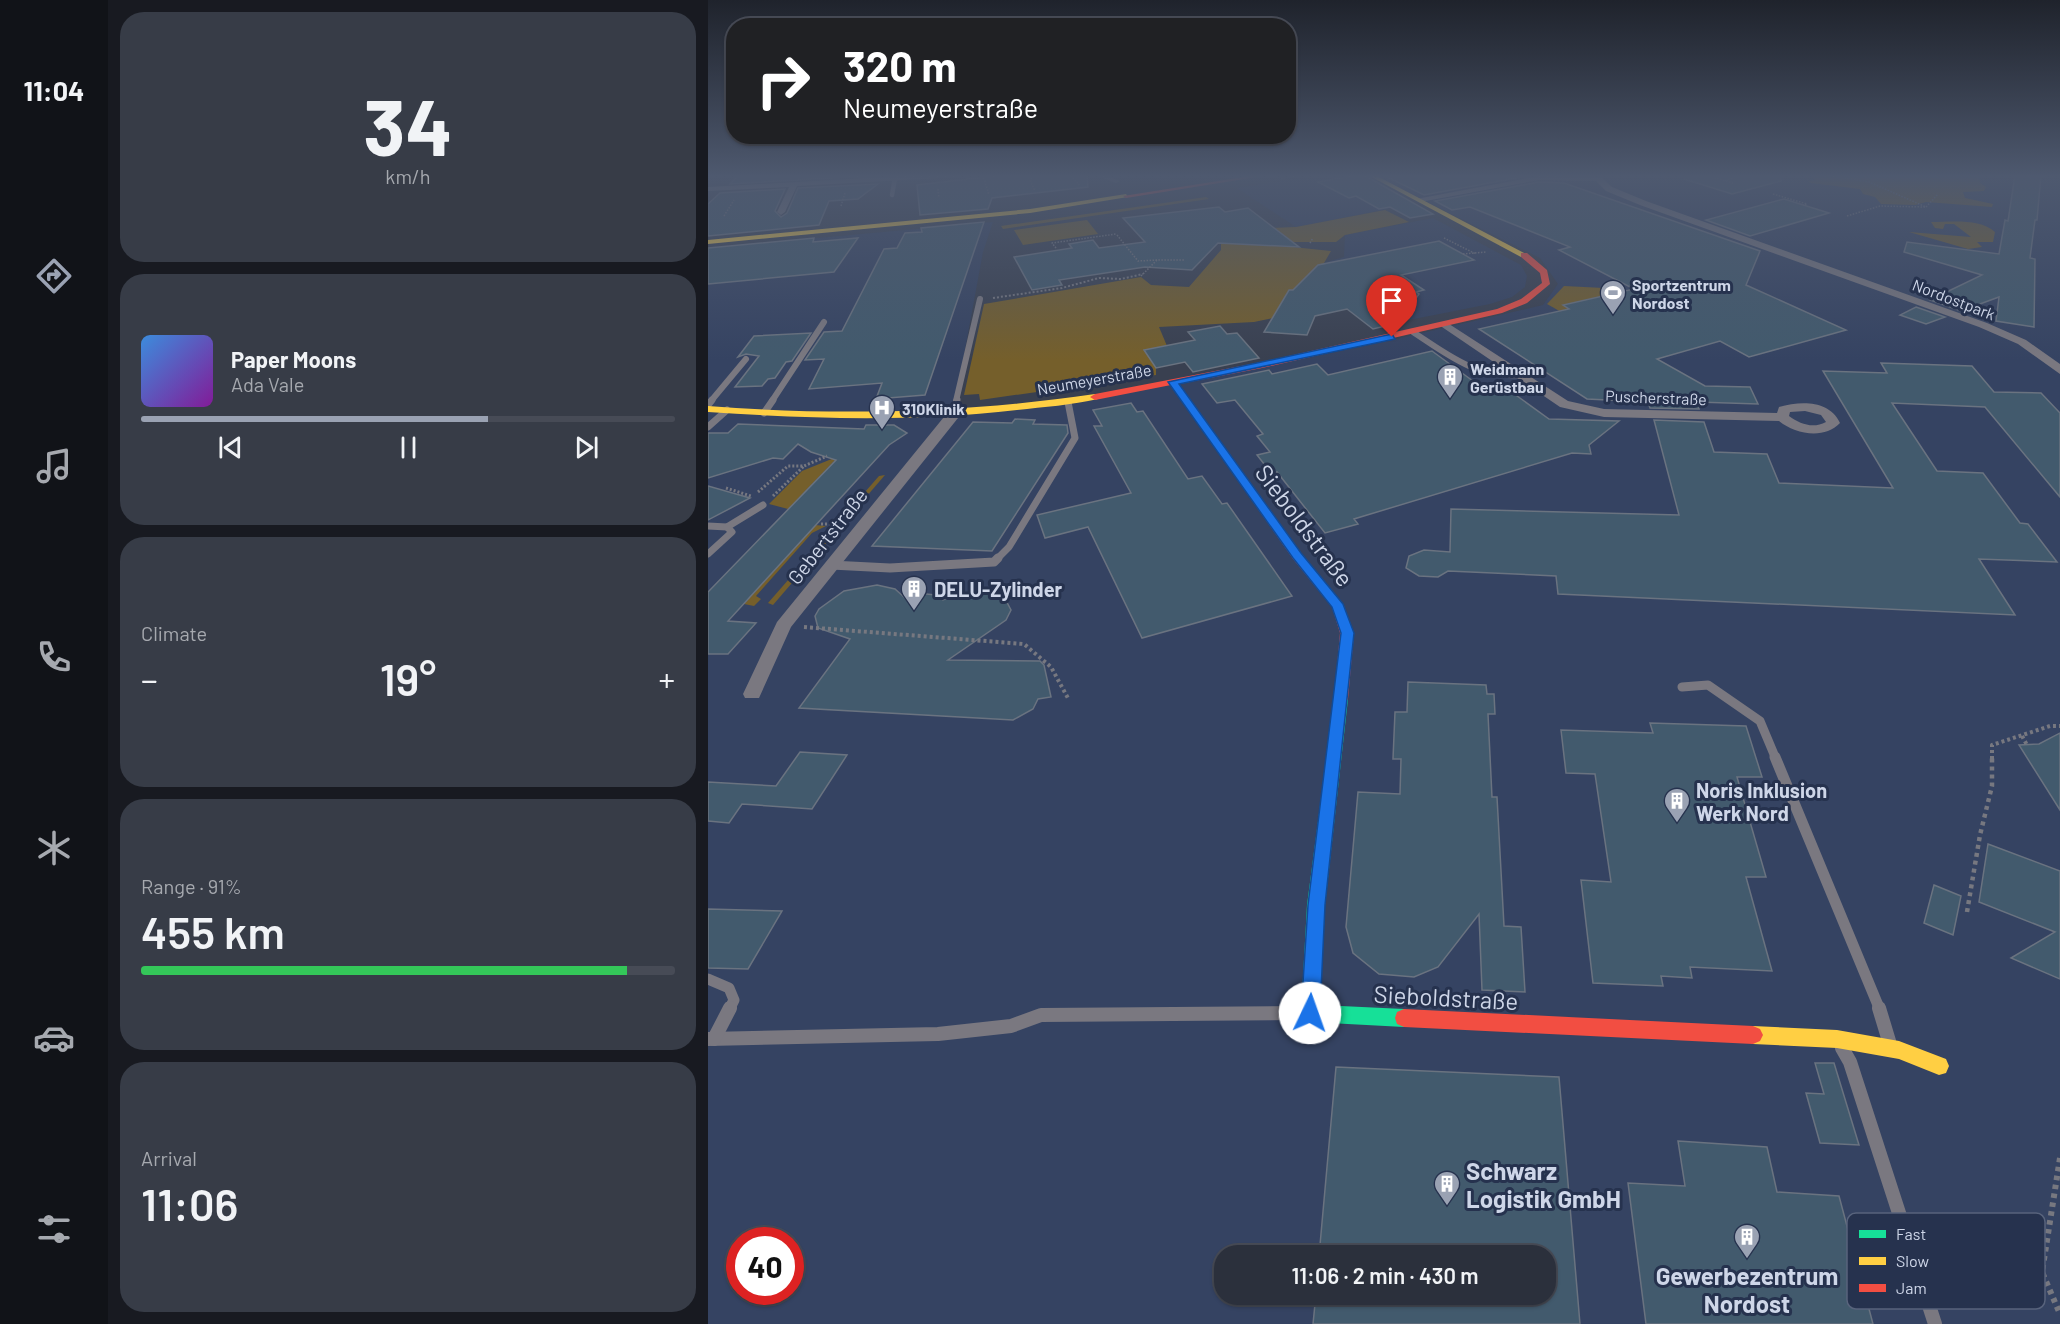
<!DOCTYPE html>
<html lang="en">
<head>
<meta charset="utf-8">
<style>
  body { margin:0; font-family:Barlow,sans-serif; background:#373c47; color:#f1f3f6; height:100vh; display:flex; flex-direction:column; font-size:22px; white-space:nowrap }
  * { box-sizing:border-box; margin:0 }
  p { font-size:20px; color:#a6a9af }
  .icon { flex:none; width:33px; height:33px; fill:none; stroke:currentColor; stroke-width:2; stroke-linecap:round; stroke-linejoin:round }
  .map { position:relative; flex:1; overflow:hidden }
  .details { display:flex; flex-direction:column; gap:12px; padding:12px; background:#181a21; width:600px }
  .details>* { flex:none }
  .banner { position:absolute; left:18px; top:18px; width:570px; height:126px; border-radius:24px; box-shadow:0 2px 4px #0004,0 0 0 2px #474b56; background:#202124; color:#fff; overflow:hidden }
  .speed { position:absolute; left:18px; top:1227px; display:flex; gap:12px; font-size:30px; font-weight:700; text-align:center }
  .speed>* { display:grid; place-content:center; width:78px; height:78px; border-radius:50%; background:#2b303c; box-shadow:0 2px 4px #0004,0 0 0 2px #474b56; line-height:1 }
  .speed .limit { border:9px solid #d22; background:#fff; color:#111 }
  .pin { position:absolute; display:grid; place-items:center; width:51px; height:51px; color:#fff; margin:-62px -26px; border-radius:50% 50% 50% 0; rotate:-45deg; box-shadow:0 0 6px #0007 }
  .pin .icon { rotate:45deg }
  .me { position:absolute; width:66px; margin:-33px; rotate:3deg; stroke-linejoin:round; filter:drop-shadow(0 0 4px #0008) }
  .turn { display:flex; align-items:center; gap:21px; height:126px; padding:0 18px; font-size:27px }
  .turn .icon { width:78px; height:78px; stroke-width:2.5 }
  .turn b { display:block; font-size:42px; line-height:51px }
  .big { font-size:45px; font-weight:600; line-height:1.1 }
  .details .tile { flex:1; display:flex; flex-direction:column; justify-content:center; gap:9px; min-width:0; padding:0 21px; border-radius:24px; background:#373c47 }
  .details .dial { align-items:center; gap:0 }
  .dial b { font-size:78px; line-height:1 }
  .song { display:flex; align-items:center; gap:18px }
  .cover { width:72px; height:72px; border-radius:9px; background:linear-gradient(135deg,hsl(210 70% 55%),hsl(290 70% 35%)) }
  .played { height:6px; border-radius:3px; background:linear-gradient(90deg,#9aa2b3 65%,#474b56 65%) }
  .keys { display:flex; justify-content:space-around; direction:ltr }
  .heat { display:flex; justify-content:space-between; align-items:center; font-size:33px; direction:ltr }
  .charge { height:9px; border-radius:4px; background:linear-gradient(90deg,#34c759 91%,#474b56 0) }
  .trip { position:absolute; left:506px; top:1245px; width:342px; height:60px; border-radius:24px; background:#2b303c; box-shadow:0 2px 4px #0004,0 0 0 2px #474b56; font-weight:600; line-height:60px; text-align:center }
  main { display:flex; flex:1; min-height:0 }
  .menu { display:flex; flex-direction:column; width:108px; justify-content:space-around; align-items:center; background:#111318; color:#a6a9af }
  .menu .icon { width:42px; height:42px }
  .menu .selected { color:#9aa2b3 }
  .menu b { font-size:27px; color:#f1f3f6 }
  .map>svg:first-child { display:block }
</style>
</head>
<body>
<main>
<nav class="menu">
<b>11:04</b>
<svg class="icon selected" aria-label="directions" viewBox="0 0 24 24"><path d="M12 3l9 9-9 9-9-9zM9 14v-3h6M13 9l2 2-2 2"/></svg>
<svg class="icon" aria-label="music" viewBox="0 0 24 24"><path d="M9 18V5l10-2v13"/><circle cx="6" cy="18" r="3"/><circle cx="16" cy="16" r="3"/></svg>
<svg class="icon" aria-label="phone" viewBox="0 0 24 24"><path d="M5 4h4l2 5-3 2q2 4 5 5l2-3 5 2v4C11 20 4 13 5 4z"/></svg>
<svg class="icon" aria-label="climate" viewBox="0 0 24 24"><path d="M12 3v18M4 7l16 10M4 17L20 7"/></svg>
<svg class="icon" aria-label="car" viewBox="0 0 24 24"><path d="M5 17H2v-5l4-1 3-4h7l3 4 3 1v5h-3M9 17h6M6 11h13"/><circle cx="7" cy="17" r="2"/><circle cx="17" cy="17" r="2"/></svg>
<svg class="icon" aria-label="filters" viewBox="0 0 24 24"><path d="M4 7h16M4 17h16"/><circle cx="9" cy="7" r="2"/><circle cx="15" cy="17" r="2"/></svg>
</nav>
<section class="details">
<div class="tile dial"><b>34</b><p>km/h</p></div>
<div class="tile">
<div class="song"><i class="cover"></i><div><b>Paper Moons</b><p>Ada Vale</p></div></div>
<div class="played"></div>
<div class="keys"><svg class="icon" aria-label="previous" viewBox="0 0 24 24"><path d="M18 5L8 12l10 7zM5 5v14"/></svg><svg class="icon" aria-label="pause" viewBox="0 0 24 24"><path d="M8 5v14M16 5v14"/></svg><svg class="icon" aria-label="next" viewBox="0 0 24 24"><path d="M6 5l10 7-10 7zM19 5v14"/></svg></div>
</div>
<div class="tile"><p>Climate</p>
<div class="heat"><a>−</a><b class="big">19°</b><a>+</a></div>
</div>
<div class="tile"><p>Range · 91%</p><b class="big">455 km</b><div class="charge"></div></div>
<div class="tile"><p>Arrival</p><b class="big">11:06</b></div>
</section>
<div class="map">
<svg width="1352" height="1324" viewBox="0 0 1352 1324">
  <rect width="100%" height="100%" fill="#394050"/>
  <g fill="#354362" fill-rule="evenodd">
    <polygon points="609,175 640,175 699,205 588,227 529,188"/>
    <path d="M665,175H1352V1324H0V248L285,222L275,252L245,415L489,381L675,342L835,305L850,284L832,258ZM32,1240H82V1292H32ZM516,1256H837V1294H516Z"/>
    <polygon points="725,218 813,265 819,276 817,287 804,297 782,304 701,320 618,262 636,257 637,235"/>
  </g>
  <g fill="#755f2b">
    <polygon points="1105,175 1266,175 1271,176 1272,183 1278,187 1276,191 1255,192 1257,198 1285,204 1284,207 1218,202 1207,205 1173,204 1167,197 1155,194 1152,189 1103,183 1100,181 1107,180"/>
    <polygon points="498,197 501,199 295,229 293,226"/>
    <polygon points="677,210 701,222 637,235 628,242 577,242 575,246 623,251 616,263 646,285 629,305 546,322 451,327 459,346 436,350 448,368 448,375 272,400 271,394 256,395 276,304 433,277 443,285 481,287 513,250 513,230 588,227"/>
    <polygon points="379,220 390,234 315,245 306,230"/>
    <path d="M1223,222C1244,222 1272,218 1287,232L1285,242H1269L1274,247L1260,249L1201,232L1263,237L1246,224H1237L1235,229L1227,228Z"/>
    <polygon points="856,286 896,288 973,327 910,344 839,304"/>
    <polygon points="131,456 80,509 61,504 94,471"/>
    <polygon points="177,475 65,605 60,603 171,476"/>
    <polygon points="107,525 118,526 104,533 48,596 53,599 46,606 36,604"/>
  </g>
  <g fill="#425a6d" stroke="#6a7380" stroke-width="1.5">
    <polygon points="31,175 175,175 22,184"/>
    <polygon points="295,175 379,175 380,187 284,198 280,209 212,215 209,185"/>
    <polygon points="649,175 656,175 725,214 702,218 682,207 671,209 648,196 641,198 610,182"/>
    <polygon points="675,175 825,175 716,195"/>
    <polygon points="977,175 1072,175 1073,181 1024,194 976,179"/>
    <polygon points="1307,175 1333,175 1329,220 1327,220 1322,258 1327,259 1326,327 1288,321 1291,297 1253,311 1222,300 1274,275 1196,252 1199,242 1291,254 1297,220 1300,221"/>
    <polygon points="831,182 856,183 1052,251 1038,285 1138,330 1041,357 1012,341 949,359 997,386 1042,387 1050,404 989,402 991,409 942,408 940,402 879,399 771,329 861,309 855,305 926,289 851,250 862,247 762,207 744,210 727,201"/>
    <polygon points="170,184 150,199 121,201 111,225 0,236 0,204 12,193 77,189 67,211 73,217 79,213 90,188"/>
    <polygon points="1076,199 1121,213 1042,236 998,220"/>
    <polygon points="511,207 517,212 540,208 591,247 510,243 484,270 437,267 351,280 354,285 324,290 306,257 364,248 361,244 385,240 391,248 437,242 415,218"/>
    <polygon points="276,222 217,395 168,399 174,383 101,389 116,359 97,360 116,332 134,331 176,249 189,248 197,233 214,232 213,228"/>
    <polygon points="106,238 105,242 150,238 126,272 0,284 0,248"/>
    <polygon points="731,241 766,260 693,275 716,290 708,292 711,294 697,314 682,317 690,323 665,329 639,309 607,316 599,335 556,332 581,290 585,290 610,265"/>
    <polygon points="1208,307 1237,317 1218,324 1192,315"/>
    <polygon points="512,326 519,334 529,333 551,358 485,372 477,362 448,368 436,350 487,340 480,332"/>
    <polygon points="103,333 84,361 78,362 67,378 60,379 54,386 27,387 51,356 38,354 30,357 46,336"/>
    <polygon points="724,351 780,392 798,388 841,419 911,421 881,445 883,454 864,453 646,519 650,524 617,533 569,472 564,474 549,455 562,452 549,436 555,434 527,400 509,403 494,384 561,370 564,374 609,364 620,375"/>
    <polygon points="1173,363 1264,366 1286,392 1333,393 1352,413 1352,497 1277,407 1184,403 1229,471 1275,473 1312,523 1320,524 1349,562 1271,559 1307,615 850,594 848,576 740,571 730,577 711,576 698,568 701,556 716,550 742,552 743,509 971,515 946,420 996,422 1006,452 1059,454 1071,483 1185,488 1115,371 1179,373"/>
    <polygon points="423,403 429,412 435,411 480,479 494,476 514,504 519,503 584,596 434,638 380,527 337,538 329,515 423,493 386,426 394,426 385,410"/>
    <polygon points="307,419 327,420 325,424 359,425 360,433 284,551 164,546 265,422 304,423"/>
    <polygon points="30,424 156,429 158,425 186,425 199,433 181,445 20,621 48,623 20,654 0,654 0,592 128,460 103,452 90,444 75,459 65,458 0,478 0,433 20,433"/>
    <polygon points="0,486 42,498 0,520"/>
    <polygon points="169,585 187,589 197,598 210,593 227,595 235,600 250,594 274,591 295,595 303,610 298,620 240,660 332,661 336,665 343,697 330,699 325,709 305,720 91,708 142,639 110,628 107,616 111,609 136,591"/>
    <polygon points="700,682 778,685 779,694 786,694 787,714 780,714 784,797 789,797 796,926 813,927 817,992 774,990 771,914 730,967 706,977 671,974 645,953 638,927 650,792 692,794 693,759 685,759 687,712 699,712"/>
    <polygon points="942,723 1038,726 1054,777 1029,777 1058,877 1038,877 1064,971 982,967 984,978 953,976 955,986 885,983 873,880 903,882 887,774 858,773 853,730 945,733"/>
    <polygon points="1352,733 1352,810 1311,745 1331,744"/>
    <polygon points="92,752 139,755 104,809 34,804 21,823 0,821 0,782 68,786"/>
    <polygon points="1280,844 1352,871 1352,979 1303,958 1347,932 1271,902"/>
    <polygon points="1226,885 1253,896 1245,935 1216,923"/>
    <polygon points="0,909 74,911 40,969 0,968"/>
    <polygon points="1107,1063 1126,1063 1151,1145 1112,1143 1098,1093 1116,1094"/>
    <polygon points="628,1067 851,1077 872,1324 605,1324 608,1294 837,1294 837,1256 611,1256"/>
    <polygon points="970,1141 1059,1147 1069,1192 1131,1196 1165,1324 938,1324 920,1183 977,1186"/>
  </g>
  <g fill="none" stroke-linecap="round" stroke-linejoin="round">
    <g stroke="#777880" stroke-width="1.5" stroke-dasharray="1.5 1.5" stroke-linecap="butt">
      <polyline points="275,175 281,195"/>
      <polyline points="325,175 322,180 327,191"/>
      <polyline points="363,175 371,185"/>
      <polyline points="998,175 1025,183"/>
      <polyline points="1122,175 1161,182 1218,207"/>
      <polyline points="573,179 594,175"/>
      <polyline points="1017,180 1039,175"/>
      <polyline points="230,189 231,198"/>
      <polyline points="1065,194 1099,204 1095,205"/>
      <polyline points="133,206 137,193"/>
      <polyline points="1218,207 1230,194"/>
      <polyline points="16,216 26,200"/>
      <polyline points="1139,216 1172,206 1217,207"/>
      <polyline points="409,235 430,261 449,260"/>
      <polyline points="736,238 768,254"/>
      <polyline points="602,243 605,238"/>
      <polyline points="348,248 344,243 408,234"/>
      <polyline points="755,254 778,252"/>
      <polyline points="433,276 449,260 476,260"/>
    </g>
    <polyline stroke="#777880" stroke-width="2" stroke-dasharray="2 2" stroke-linecap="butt" points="285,298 354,288 391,278 413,279 435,274"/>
    <g stroke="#777880" stroke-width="3" stroke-dasharray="2 2" stroke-linecap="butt">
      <polyline points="18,488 43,496"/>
      <polyline points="50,492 80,466 96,466 119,456"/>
      <polyline points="65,496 96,466"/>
      <polyline points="113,524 126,524"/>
    </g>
    <g stroke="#777880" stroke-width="4" stroke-dasharray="3 3" stroke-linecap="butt">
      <polyline points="96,627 316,644 343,667 361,700"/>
      <polyline points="1314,736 1319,745"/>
      <polyline points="1284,759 1284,745 1342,726 1352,726"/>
    </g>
    <polyline stroke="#777880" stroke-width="4.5" stroke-dasharray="4 4" stroke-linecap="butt" points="1259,912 1272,835 1284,786 1284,757"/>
    <polyline stroke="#777880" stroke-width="6" stroke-dasharray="4.5 4.5" stroke-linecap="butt" points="1352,1158 1334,1272 1352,1314"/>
    <polyline stroke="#7a7880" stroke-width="4.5" points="184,195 187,178"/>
    <g stroke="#7a7880" stroke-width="6">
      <path d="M705,332C740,355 768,378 812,375"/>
      <polyline points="3,401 38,359"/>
      <polyline points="64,401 116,322"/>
      <polyline points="248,401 272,299"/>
    </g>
    <g stroke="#7a7880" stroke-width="7">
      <polyline points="0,405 4,400"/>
      <polyline points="56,413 65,400"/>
      <polyline points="245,415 249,400"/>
      <polyline points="0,427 19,410"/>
      <polyline points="0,526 19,527"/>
      <polyline points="0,554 24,532 19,527 55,505"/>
      <polyline points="288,560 301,547 367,438 360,402"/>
    </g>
    <g stroke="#7a7880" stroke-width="9">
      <polyline points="123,565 182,568 286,562 290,558"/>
      <polyline points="974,687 1000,685 1052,721 1068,759"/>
    </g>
    <g stroke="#7a7880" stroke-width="11">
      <polyline points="1067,757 1172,1010"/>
      <polyline points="0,979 21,988 26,1000 21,1010"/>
    </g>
    <g stroke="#7a7880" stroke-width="14">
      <polyline points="1171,1008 1181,1041"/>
      <polyline points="0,1039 230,1034 303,1026 333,1015 594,1013"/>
      <polyline points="6,1039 22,1008"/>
      <polyline points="1134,1048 1142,1062 1227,1324"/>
    </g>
    <g fill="#7a7880" fill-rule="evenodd">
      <polygon points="211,175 254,175 250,177 89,186 77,212 73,215 69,212 81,187 0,191 0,187"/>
      <polygon points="386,175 397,175 412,181 408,183"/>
      <polygon points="831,176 893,177 904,187 938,201 1279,323 1318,340 1352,364 1352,374 1310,344 1271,327 932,205 898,191 888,181 831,180 712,202 708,199"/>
      <path d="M738,322L860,401L896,409L1069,413L1071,407C1093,401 1121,400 1132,423C1116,440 1087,434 1071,421L896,417L852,407L734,327L732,325ZM1097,411L1113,415L1118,422C1105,429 1092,424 1081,416L1082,412Z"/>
      <polygon points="245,411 251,415 250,418 83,627 51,698 37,698 35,694 69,622 240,412"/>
    </g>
    <polygon fill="#16e098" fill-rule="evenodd" points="633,694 640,699 617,905 612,1005 696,1009 703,1012 705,1018 703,1024 696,1027 602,1022 595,1019 593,1013 599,905 626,699"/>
    <g fill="#ffcf43" fill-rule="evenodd">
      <polygon points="660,175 667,175 820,255 813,257"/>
      <polygon points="418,194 420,197 322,213 0,244 0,240 322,209"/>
      <path d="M387,394L392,397L390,399C364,405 336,407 309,410C206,422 103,419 0,412V406C130,416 258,413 387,394Z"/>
      <polygon points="1045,1026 1129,1030 1191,1041 1238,1059 1241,1066 1238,1073 1231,1075 1191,1059 1129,1048 1045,1044 1038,1041 1035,1035 1038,1029"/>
    </g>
    <g fill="#f24e42" fill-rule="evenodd">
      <polygon points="548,175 561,175 418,198 415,196"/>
      <polygon points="813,253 819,253 839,270 842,284 819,303 794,313 554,368 471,384 593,553 636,606 646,633 640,699 638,702 628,702 626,699 632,633 624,607 585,559 463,385 387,400 382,397 387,394 554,362 789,309 813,299 834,283 832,273 813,257"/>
      <polygon points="696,1009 1045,1026 1052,1029 1055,1035 1052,1041 1045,1044 696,1027 689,1024 687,1018 689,1012"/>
    </g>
  </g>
  <linearGradient id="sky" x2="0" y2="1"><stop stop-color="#1f232c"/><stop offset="0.49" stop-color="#4e596f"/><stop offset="1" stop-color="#4e596f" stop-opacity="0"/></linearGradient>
  <rect width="1352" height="360" fill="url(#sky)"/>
  <polygon fill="#1a73e8" stroke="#114b97" stroke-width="1.5" points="684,334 687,339 471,384 593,553 635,604 646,633 617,905 612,1013 609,1019 602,1021 595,1019 593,1013 600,905 633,633 624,607 585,558 460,382"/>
  <defs>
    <symbol id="stadium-pin" viewBox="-11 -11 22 30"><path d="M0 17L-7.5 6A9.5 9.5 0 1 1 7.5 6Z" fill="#9aa2b3" stroke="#26324e"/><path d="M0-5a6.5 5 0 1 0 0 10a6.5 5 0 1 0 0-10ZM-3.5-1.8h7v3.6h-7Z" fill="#fff"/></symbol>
    <symbol id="building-pin" viewBox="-11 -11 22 30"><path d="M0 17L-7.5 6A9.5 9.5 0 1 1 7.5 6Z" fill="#9aa2b3" stroke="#26324e"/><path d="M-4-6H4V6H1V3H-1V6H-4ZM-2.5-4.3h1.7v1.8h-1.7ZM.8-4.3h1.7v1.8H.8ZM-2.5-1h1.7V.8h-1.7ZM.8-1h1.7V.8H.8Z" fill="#fff"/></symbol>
    <symbol id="hospital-pin" viewBox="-11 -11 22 30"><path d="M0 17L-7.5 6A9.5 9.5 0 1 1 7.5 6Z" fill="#9aa2b3" stroke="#26324e"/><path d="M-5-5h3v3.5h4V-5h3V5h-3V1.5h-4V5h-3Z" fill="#fff"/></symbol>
  </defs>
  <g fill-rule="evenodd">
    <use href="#stadium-pin" x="890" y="278" width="30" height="40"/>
    <use href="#building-pin" x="727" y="362" width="30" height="40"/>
    <use href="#hospital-pin" x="159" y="393" width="30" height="40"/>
    <use href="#building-pin" x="191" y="574" width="30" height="40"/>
    <use href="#building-pin" x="954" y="786" width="30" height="40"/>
    <use href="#building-pin" x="724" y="1169" width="30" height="40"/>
    <use href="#building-pin" x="1024" y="1222" width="30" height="40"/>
  </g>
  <g text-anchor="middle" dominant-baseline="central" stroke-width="6" stroke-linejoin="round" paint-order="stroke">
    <g font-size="16" font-weight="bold" fill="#ced6e8" stroke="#26324e" text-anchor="start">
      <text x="924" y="284">Sportzentrum<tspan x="924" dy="18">Nordost</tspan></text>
      <text x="762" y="368">Weidmann<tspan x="762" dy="18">Gerüstbau</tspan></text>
      <text x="194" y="408">310Klinik</text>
    </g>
    <g font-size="16" fill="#ced6e8" stroke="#26324e">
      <text transform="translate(1246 299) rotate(21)">Nordostpark</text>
      <text transform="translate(386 379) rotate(-10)">Neumeyerstraße</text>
      <text transform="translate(948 397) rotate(2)">Puscherstraße</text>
    </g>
    <g font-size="20" fill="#ced6e8" stroke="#26324e">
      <text transform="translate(119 536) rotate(-52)">Gebertstraße</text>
    </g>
    <g font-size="20" font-weight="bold" fill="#ced6e8" stroke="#26324e" text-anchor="start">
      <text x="226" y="589">DELU-Zylinder</text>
      <text x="988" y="790">Noris Inklusion<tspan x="988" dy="23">Werk Nord</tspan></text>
    </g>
    <g font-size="24" fill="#ced6e8" stroke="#26324e">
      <text transform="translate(597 525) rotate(53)">Sieboldstraße</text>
      <text transform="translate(738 997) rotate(3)">Sieboldstraße</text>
    </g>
    <g font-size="24" font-weight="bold" fill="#ced6e8" stroke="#26324e" text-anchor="start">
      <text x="758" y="1170">Schwarz<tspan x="758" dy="28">Logistik GmbH</tspan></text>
      <text x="1039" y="1275" text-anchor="middle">Gewerbezentrum<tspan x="1039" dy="28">Nordost</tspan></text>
    </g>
  </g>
  <rect x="1139" y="1213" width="198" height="96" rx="9" fill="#26324e" stroke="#58637c" stroke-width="1.5"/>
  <rect x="1151" y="1230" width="27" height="8" fill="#16e098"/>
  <rect x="1151" y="1257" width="27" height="8" fill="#ffcf43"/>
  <rect x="1151" y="1284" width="27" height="8" fill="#f24e42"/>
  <g font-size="16" fill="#ced6e8">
    <text x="1188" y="1240">Fast</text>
    <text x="1188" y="1267">Slow</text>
    <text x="1188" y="1294">Jam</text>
  </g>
</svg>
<div class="speed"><div class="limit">40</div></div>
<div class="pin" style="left:684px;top:337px;background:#d93025"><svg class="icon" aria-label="arrive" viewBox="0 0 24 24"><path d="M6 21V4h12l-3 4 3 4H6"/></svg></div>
<svg class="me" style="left:602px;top:1013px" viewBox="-20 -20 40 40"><circle r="19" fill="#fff"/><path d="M0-13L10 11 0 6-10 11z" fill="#1a73e8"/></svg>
<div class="trip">11:06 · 2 min · 430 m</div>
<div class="banner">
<div class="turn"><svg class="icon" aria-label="right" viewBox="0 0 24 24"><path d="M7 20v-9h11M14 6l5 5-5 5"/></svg><div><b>320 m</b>Neumeyerstraße</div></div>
</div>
</div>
</main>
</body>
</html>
